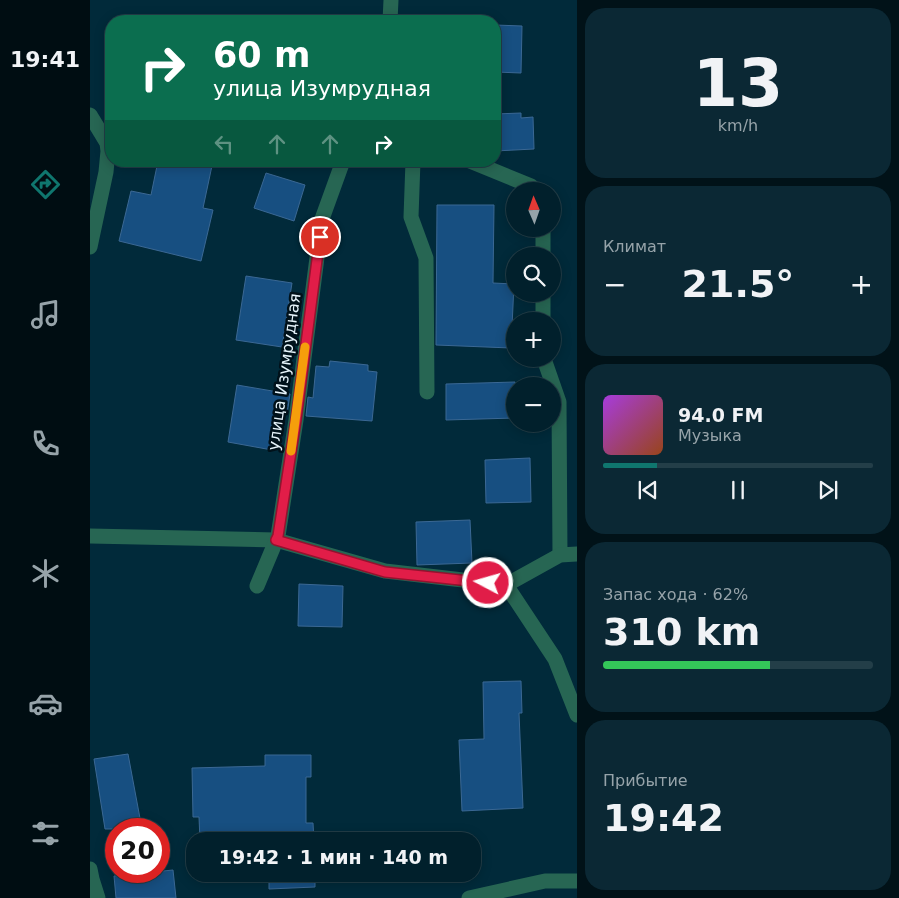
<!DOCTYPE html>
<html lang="ru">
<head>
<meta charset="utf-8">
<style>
  body { margin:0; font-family:"DejaVu Sans",sans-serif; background:#0b2834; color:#f1f3f6; height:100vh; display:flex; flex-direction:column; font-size:19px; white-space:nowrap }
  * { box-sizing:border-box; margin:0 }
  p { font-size:16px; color:#96a3a9 }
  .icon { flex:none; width:28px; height:28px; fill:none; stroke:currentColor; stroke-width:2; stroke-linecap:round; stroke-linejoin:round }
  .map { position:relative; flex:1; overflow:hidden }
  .panel { display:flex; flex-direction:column; gap:8px; padding:8px; background:#011218; width:322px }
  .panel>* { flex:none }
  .guide { position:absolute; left:15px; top:15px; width:396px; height:152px; border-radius:20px; box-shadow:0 2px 12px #0003,0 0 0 1px #233e48; background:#0b6e4f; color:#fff; overflow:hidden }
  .needle { width:32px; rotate:358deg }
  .tools { position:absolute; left:416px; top:182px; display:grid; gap:10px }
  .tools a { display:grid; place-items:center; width:55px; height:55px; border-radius:50%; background:#01202c; box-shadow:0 2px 12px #0003,0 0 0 1px #233e48; font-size:25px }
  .speed { position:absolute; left:15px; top:818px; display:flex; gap:10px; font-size:25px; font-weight:700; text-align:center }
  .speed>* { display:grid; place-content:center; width:65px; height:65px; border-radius:50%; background:#01202c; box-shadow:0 2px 12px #0003,0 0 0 1px #233e48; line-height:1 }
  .speed .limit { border:8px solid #d22; background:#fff; color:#111 }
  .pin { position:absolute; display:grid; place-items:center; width:42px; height:42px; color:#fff; margin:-21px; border:2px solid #fff; border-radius:50%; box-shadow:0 1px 5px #0007 }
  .me { position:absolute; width:55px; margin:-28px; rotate:276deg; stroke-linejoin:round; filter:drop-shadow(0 0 4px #0008) }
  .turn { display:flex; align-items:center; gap:18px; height:105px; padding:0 25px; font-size:22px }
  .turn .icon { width:65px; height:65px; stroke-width:2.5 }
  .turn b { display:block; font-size:35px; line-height:42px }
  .lanes { display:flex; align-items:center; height:48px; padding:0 25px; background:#0003; justify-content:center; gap:25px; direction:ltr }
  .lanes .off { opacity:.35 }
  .big { font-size:38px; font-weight:800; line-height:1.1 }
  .panel .widget { flex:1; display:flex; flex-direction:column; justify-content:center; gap:8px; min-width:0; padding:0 18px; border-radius:20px; background:#0b2834 }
  .panel .dial { align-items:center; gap:0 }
  .dial b { font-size:65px; line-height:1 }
  .song { display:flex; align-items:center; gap:15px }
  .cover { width:60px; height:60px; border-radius:8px; background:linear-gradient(135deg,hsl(280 70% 55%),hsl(20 70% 35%)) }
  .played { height:5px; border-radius:2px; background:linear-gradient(90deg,#0f766e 20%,#233e48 20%) }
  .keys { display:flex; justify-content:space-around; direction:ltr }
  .heat { display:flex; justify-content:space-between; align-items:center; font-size:28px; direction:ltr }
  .charge { height:8px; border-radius:4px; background:linear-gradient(90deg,#34c759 62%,#233e48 0) }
  .trip { position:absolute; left:96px; top:832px; width:295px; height:50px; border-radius:20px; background:#01202c; box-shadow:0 2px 12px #0003,0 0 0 1px #233e48; font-weight:800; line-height:50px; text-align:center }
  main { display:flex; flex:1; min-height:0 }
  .dock { display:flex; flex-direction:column; width:90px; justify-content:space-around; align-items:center; background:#000d12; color:#96a3a9 }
  .dock .icon { width:35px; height:35px }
  .dock .current { color:#0f766e }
  .dock b { font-size:22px; color:#f1f3f6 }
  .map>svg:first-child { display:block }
</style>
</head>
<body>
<main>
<nav class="dock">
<b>19:41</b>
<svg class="icon current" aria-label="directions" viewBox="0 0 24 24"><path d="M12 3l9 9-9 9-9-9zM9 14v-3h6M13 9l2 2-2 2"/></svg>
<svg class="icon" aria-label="music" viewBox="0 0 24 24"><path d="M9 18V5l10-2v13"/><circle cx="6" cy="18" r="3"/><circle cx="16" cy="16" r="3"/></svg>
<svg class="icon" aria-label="phone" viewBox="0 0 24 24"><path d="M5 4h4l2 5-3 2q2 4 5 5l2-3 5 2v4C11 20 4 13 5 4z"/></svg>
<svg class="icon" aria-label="climate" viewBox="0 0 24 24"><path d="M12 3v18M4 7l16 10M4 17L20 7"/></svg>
<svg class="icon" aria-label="car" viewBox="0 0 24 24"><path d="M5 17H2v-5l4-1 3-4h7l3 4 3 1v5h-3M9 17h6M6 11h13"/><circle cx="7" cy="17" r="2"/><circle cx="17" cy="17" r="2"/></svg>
<svg class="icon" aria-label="filters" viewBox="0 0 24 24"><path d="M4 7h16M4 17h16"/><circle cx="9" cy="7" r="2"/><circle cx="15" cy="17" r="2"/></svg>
</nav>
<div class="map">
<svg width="487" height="898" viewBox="0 0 487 898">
  <rect width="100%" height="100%" fill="#012a3a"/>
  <g fill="#174f81" stroke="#3b6894">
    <polygon points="405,25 432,26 431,73 405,72"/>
    <polygon points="431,113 431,118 443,117 444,149 405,151 405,114"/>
    <polygon points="68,161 123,161 113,208 123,210 111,261 29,241 41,191 61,195"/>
    <polygon points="176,173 215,185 204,221 164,208"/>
    <polygon points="347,205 404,205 403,283 424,284 421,348 346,345"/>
    <polygon points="156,276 202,283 192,347 146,340"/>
    <polygon points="240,361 278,365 278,371 287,372 282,421 216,416 218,397 223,398 226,366 239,367"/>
    <polygon points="425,382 425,418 356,420 356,384"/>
    <polygon points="147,385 200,394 197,414 188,413 182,450 138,442"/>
    <polygon points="440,458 441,502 396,503 395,460"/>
    <polygon points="380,520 382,563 327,565 326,522"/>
    <polygon points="209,584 253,586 252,627 208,626"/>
    <polygon points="431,681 432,713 429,713 433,808 372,811 369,740 394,739 393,682"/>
    <polygon points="38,754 52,829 15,829 4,759"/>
    <polygon points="175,755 221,755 221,777 216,777 216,823 223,823 224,841 110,841 109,817 103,817 102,768 175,766"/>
    <polygon points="83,870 86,898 26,898 24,876"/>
    <polygon points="111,874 225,874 225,887 179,889 179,876 111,878"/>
  </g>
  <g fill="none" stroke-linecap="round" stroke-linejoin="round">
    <g stroke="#276653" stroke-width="15">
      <polyline points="300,21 301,0"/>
      <polyline points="323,161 321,217 336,258 337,392"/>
      <polyline points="380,161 441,186 447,191"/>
      <polyline points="453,229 453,256"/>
      <polyline points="453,294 453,321"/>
      <polyline points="454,359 469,402 470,555"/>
      <polyline points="0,536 186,540 295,571 416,585 470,555 487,554"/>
      <polyline points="416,585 465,659 487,715"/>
      <polyline points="167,586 188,536 206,420 232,219 253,161"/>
      <polyline points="379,898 455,881 487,881"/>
    </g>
    <g stroke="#276653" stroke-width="15">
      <polyline points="0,115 17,143 18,151 16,172 0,247"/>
      <polyline points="0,869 2,879 8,898"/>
    </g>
  </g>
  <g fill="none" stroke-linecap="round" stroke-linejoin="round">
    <defs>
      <polyline id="route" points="230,237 206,420 188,536 186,540 295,572 398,583"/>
    </defs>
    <use href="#route" stroke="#92132f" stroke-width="12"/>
    <use href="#route" stroke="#e11d48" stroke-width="9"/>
    <polyline stroke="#f59e0b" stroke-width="9" points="201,451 215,347"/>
  </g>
  <g text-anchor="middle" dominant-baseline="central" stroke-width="5" stroke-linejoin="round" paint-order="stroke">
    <g font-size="16" fill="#e6f4fb" stroke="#00111a">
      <text transform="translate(194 372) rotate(-82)">улица Изумрудная</text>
    </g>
  </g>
</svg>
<div class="tools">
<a><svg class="needle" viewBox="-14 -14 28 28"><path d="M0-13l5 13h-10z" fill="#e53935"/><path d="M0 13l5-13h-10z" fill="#96a3a9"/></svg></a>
<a><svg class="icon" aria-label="search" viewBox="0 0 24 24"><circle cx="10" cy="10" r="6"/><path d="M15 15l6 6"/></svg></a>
<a>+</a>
<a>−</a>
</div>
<div class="speed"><div class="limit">20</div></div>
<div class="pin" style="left:230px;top:237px;background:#d93025"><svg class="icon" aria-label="arrive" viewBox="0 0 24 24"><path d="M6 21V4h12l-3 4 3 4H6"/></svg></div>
<svg class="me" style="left:398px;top:583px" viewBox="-20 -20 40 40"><circle r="17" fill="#e11d48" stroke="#fff" stroke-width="3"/><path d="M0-11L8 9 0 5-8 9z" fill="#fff"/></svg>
<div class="trip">19:42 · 1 мин · 140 m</div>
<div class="guide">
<div class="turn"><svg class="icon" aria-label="right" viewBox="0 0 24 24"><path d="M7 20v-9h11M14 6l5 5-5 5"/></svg><div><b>60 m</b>улица Изумрудная</div></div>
<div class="lanes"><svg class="icon off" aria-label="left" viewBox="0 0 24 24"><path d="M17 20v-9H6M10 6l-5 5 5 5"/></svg><svg class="icon off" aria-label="ahead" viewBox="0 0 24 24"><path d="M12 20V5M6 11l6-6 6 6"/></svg><svg class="icon off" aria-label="ahead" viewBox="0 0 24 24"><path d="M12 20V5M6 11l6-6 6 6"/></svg><svg class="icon" aria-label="right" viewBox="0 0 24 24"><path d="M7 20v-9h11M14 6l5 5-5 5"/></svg></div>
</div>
</div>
<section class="panel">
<div class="widget dial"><b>13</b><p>km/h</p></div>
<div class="widget"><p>Климат</p>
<div class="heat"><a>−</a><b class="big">21.5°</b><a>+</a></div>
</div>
<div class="widget">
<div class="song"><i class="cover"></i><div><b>94.0 FM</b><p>Музыка</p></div></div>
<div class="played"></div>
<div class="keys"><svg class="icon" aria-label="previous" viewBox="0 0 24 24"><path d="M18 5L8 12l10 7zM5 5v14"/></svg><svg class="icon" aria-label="pause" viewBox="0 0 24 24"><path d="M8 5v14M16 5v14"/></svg><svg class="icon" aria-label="next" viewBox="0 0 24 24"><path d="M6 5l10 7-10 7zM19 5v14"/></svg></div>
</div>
<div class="widget"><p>Запас хода · 62%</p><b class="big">310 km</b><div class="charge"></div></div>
<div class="widget"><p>Прибытие</p><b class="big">19:42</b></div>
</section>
</main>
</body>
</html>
